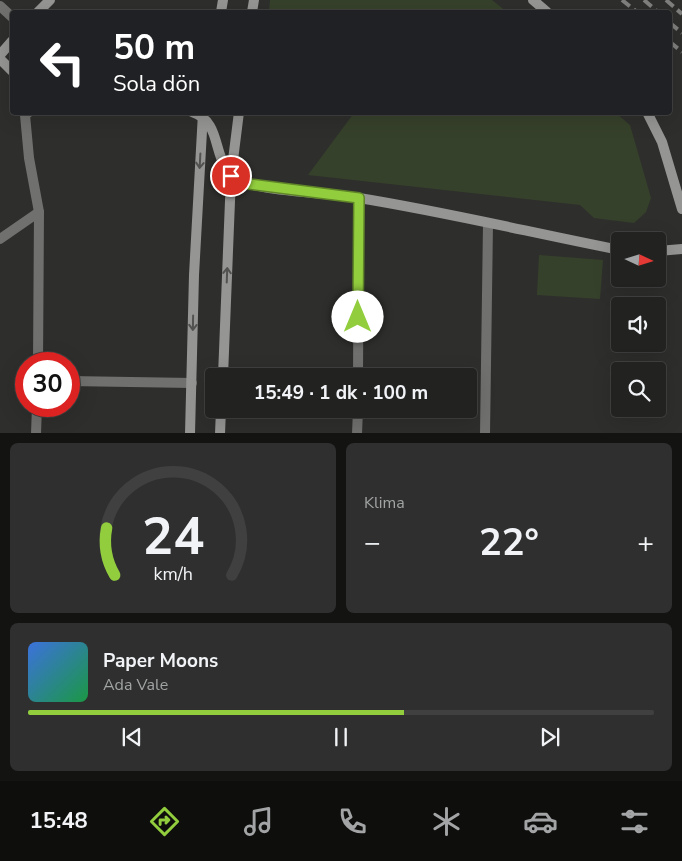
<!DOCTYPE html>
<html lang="tr">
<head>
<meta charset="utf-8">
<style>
  body { margin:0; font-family:"Nunito Sans",sans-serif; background:#2e2f2e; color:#f1f3f6; height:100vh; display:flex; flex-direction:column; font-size:19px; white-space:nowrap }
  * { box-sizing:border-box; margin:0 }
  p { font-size:16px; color:#a2a4a5 }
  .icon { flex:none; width:28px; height:28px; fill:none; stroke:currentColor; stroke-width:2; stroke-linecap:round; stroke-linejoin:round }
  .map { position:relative; height:433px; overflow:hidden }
  .side { display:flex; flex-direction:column; gap:10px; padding:10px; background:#131312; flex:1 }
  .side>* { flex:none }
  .guide { position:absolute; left:10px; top:10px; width:662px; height:105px; border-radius:5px; box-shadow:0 5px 20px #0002,0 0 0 1px #3f403f; background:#202124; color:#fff; overflow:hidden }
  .needle { width:32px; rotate:94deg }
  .buttons { position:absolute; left:611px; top:232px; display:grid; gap:10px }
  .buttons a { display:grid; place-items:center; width:55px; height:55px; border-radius:5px; background:#222321; box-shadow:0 5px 20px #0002,0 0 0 1px #3f403f; font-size:25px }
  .speed { position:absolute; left:15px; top:352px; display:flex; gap:10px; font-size:25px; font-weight:700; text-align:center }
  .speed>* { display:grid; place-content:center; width:65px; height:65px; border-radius:50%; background:#222321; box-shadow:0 5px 20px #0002,0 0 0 1px #3f403f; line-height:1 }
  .speed .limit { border:8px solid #d22; background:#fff; color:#111 }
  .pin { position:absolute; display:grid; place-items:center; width:42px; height:42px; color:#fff; margin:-21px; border:2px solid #fff; border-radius:50%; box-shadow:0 1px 5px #0007 }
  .me { position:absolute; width:55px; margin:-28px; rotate:0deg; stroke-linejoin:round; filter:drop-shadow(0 0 4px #0008) }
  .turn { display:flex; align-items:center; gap:18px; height:105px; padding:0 20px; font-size:22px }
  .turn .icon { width:65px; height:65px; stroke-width:2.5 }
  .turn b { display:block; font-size:35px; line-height:42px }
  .big { font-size:38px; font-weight:700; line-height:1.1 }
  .side .widget { flex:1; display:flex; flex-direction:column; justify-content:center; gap:8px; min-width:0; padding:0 18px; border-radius:8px; background:#2e2f2e }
  .side .dial { align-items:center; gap:0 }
  .dial svg { height:130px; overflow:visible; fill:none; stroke:#3f403f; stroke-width:7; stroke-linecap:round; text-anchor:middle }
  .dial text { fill:#f1f3f6; stroke:none }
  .song { display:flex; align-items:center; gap:15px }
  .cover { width:60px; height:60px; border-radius:8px; background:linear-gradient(135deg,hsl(220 70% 55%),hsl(140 70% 35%)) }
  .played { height:5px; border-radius:2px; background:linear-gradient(90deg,#92cd3e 60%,#3f403f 60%) }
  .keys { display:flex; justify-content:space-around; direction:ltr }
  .heat { display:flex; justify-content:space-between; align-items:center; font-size:28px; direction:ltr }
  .side .tiles { flex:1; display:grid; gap:10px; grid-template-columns:1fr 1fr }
  .widget:last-child { grid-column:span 2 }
  .trip { position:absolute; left:205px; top:368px; width:272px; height:50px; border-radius:5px; background:#222321; box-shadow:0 5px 20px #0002,0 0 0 1px #3f403f; font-weight:700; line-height:50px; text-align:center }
  .tab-bar { display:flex; height:80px; justify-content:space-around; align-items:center; background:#0e0e0d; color:#a2a4a5 }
  .tab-bar .icon { width:35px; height:35px }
  .tab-bar .on { color:#92cd3e }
  .tab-bar b { font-size:22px; color:#f1f3f6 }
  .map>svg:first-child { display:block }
</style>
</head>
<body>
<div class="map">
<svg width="682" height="434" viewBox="0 0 682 434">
  <rect width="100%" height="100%" fill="#2e2f2c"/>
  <g fill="#36412b">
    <polygon points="270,0 492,0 507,12 269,12"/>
    <polygon points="354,113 616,113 630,125 651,198 646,212 634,223 594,218 580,205 308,175"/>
    <polygon points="539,255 603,260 600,299 537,295"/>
  </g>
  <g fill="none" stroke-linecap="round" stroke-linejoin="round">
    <g stroke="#70716f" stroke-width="10">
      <polyline points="0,6 12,17"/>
      <polyline points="29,112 25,115 29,158 39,212 38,364"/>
      <polyline points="0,239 39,212"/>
      <polyline points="358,376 359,198"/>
      <polyline points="69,381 192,383"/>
      <polyline points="36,434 37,406"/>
      <polyline points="357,434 358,409"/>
      <polyline points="485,434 488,224"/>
    </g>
    <g stroke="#959694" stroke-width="10">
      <polyline points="533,0 547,12"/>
      <polyline points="38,12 50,0"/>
      <polyline points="221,12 223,0"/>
      <polyline points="252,12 254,0"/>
      <polyline points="0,55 12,41"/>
      <polyline points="0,59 12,71"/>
      <path d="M192,112C229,124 205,172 249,184C283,193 323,192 359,198C446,212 533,233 620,250"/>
      <polyline points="647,112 662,142 682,209"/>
      <polyline points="658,251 682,249"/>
      <polyline points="223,376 231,176 239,112"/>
      <polyline points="190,434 194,275 203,113"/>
      <polyline points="220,434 221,409"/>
    </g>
    <g stroke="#7f807e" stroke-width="4" stroke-dasharray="10 5" stroke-linecap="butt">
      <polyline points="622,0 637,12"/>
      <polyline points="644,0 658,12"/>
      <polyline points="666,0 682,14"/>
      <polyline points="670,23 682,33"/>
      <polyline points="670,42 682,52"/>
    </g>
  </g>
  <defs><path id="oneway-shaft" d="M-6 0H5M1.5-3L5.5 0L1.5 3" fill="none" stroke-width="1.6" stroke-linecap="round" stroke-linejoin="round" transform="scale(1.25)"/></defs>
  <g stroke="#525350">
    <use href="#oneway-shaft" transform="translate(200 161) rotate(93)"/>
    <use href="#oneway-shaft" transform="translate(227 275) rotate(-88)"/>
    <use href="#oneway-shaft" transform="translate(193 323) rotate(91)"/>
  </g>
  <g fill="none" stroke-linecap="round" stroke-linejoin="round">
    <defs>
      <polyline id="route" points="231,176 249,184 359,198 358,317"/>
    </defs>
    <use href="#route" stroke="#5f8528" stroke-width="12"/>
    <use href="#route" stroke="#92cd3e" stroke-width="9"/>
  </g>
</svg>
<div class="buttons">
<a><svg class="needle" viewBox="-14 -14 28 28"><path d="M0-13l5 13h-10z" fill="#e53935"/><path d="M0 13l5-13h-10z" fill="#a2a4a5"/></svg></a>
<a><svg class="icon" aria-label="sound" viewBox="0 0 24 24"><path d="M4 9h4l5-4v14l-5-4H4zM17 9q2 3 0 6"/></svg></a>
<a><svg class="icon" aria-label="search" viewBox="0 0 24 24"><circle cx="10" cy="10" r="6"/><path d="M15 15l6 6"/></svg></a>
</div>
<div class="speed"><div class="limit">30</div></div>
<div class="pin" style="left:231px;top:176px;background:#d93025"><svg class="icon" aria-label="arrive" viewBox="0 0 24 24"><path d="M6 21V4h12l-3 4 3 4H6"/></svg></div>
<svg class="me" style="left:358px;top:317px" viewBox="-20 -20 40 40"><circle r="19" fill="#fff"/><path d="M0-13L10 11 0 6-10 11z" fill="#92cd3e"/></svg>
<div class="trip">15:49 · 1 dk · 100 m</div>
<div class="guide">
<div class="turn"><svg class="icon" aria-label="left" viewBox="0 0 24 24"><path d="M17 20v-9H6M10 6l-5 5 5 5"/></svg><div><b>50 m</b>Sola dön</div></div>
</div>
</div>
<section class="side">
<div class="tiles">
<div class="widget dial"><svg viewBox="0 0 100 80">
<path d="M14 69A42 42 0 1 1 86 69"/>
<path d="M14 69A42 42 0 0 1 9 40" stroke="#92cd3e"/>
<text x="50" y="56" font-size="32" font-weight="700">24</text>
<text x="50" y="72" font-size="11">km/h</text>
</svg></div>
<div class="widget"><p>Klima</p>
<div class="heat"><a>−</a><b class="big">22°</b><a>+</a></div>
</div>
<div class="widget">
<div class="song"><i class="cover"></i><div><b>Paper Moons</b><p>Ada Vale</p></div></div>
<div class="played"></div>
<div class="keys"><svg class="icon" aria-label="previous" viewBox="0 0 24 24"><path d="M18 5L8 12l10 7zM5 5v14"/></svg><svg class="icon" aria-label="pause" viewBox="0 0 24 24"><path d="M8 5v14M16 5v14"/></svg><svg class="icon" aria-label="next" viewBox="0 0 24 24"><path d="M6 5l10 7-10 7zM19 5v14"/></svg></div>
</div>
</div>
</section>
<nav class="tab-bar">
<b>15:48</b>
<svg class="icon on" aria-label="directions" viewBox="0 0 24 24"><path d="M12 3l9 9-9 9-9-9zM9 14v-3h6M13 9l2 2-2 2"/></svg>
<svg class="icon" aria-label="music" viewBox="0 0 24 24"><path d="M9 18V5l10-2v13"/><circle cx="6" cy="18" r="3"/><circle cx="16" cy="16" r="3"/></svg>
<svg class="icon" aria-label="phone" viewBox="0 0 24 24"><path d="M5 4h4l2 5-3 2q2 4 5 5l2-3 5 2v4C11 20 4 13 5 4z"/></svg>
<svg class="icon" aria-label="climate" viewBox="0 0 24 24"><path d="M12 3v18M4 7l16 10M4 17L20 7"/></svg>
<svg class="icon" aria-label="car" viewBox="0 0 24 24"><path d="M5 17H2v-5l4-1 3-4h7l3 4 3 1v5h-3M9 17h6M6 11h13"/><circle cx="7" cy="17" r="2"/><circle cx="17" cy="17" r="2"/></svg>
<svg class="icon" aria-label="filters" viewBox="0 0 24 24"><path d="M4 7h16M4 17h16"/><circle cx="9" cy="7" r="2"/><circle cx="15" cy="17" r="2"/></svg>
</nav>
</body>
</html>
